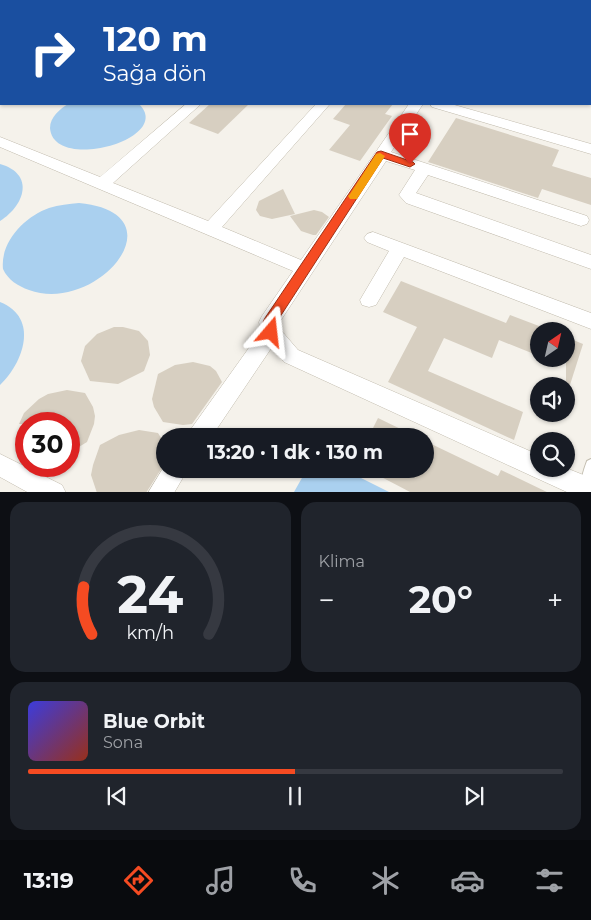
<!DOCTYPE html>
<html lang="tr">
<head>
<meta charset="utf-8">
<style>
  body { margin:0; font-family:Montserrat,sans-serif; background:#20242c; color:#f1f3f6; height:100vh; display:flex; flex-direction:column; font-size:19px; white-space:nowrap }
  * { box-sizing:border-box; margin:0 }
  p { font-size:16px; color:#9ea1a6 }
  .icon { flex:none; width:28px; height:28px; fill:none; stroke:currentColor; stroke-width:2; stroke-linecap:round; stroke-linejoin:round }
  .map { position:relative; height:492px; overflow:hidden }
  .details { display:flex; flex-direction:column; gap:10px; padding:10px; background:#0d0f14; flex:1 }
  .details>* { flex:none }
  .hud { position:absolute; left:0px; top:0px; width:591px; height:105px; box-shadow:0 1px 4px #0004; background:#1a4fa0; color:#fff; overflow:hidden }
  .needle { width:32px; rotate:34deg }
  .buttons { position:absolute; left:530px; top:322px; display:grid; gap:10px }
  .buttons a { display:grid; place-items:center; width:45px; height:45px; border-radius:50%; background:#171b24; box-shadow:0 1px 4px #0004; font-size:25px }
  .speed { position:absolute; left:15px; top:412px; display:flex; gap:10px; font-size:25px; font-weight:700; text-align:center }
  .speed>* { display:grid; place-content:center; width:65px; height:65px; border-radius:50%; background:#171b24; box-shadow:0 1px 4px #0004; line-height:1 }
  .speed .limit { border:8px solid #d22; background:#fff; color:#111 }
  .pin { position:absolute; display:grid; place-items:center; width:42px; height:42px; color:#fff; margin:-51px -21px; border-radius:50% 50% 50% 0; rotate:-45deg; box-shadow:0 0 5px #0007 }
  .pin .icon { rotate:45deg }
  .me { position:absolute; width:55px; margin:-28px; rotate:17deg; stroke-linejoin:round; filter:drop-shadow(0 0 4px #0008) }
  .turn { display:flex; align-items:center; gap:18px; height:105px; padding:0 20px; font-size:22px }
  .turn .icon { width:65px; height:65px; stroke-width:2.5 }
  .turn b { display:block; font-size:35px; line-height:42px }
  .big { font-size:38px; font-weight:700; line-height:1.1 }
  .details .card { flex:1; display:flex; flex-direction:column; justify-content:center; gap:8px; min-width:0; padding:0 18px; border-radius:15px; background:#20242c }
  .details .dial { align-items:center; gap:0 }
  .dial svg { height:130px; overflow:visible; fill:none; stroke:#363941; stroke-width:7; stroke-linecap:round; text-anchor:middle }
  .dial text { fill:#f1f3f6; stroke:none }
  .song { display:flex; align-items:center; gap:15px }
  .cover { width:60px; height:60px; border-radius:8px; background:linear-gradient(135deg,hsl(240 70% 55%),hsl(10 70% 35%)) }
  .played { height:5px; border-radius:2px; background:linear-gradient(90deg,#f54b22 50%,#363941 50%) }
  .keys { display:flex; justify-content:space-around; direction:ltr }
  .heat { display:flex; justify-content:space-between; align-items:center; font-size:28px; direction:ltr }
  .details .tiles { flex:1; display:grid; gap:10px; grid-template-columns:1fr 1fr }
  .card:last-child { grid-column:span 2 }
  .trip { position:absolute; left:156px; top:428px; width:278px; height:50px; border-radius:25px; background:#171b24; box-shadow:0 1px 4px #0004; font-weight:700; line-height:50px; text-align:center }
  .tabs { display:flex; height:80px; justify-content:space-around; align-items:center; background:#090b0e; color:#9ea1a6 }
  .tabs .icon { width:35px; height:35px }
  .tabs .on { color:#f54b22 }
  .tabs b { font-size:22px; color:#f1f3f6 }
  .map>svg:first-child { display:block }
</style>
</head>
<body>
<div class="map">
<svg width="591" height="493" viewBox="0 0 591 493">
  <rect width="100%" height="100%" fill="#f5f2eb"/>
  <g fill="#aad0ef">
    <path d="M68,104H139C175,139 53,173 50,128C50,117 60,109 68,104Z"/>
    <path d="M0,164C35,174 25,205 0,221Z"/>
    <path d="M79,203C183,213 97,315 29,290C18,286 8,280 3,269C0,241 26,216 49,208C59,205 69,204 79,203Z"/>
    <path d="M0,302C40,318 23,363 0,385Z"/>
    <polygon points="307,469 343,469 389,492 294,492"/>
  </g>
  <g fill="#d7cfc1">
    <polygon points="210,104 249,104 218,134 189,123"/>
    <polygon points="346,104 393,104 385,114 392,116 360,161 329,150 350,125 333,119"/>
    <polygon points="456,118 559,150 552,166 591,178 591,205 542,189 538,198 428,162"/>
    <polygon points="283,189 295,214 272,219 260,216 256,210 259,201"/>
    <polygon points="314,210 322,212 329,217 316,235 313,235 301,231 290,216"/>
    <polygon points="401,281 506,323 510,315 539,326 539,356 499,340 492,358 444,338 428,371 523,412 514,440 388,382 417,327 383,312"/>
    <polygon points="114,327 123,327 139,331 148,341 150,355 144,371 118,384 90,381 81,361 85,346 97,334"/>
    <polygon points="566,337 583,344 569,388 566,388"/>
    <polygon points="193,362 210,366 216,371 222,382 192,424 183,425 163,422 154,407 152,399 158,374 175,365"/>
    <polygon points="67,390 85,393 93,407 95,416 94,424 87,442 69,453 69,424 19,424 24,413 39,399 48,394"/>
    <polygon points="378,418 415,436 369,436"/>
    <polygon points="139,430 158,433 165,444 165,463 146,493 97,493 91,475 93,465 100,445 119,435"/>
    <polygon points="425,441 498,476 501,470 549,493 412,493 366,469 425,469"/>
  </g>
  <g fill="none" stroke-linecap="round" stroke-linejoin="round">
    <defs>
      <path id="service" d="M591,459V489L590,491L587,493L582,491C579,483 584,469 587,461Z"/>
      <g id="minor">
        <polygon points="78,0 94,0 95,1 79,1"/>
        <polygon points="186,104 201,104 113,183 208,221 316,104 330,104 222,227 301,260 409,104 423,104 391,152 587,216 589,220 587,224 581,226 428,175 416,193 591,255 591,269 406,203 399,195 415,170 386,161 279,323 280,329 298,350 539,455 539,469 566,468 591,478 591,493 569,493 534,477 284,362 272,347 212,436 188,436 191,429 261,331 259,322 262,316 293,271 0,147 0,137 100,177"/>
        <polygon points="430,104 451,104 591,144 591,154 432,107"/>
        <polygon points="373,232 591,313 591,329 404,257 376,305 369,307 362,305 360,300 389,251 367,242 364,238 367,234"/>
        <polygon points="0,454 62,485 66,493 29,493 0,477"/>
        <polygon points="165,465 165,469 188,469 174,493 148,493"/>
      </g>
    </defs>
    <use href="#service" stroke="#c1bbad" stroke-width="2"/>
    <use href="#minor" stroke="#c1bbad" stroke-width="1"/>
    <use href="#service" fill="#fff" fill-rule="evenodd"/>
    <use href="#minor" fill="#fff" fill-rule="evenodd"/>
  </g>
  <polygon fill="#f54b22" stroke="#9f3116" points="381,151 413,162 415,164 410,167 383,158 276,323 277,332 275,336 271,338 266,336 263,322 265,318 377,152"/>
  <polygon fill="#f59e0b" points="380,153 385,156 357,199 350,199 348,196 350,194 376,154"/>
</svg>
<div class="buttons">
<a><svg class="needle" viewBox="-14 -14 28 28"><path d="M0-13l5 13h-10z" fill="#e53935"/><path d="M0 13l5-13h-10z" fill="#9ea1a6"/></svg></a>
<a><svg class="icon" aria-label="sound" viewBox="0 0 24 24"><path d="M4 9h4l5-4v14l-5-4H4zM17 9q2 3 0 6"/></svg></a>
<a><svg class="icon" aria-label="search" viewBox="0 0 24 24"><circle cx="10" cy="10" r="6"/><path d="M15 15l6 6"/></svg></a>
</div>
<div class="speed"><div class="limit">30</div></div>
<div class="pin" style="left:410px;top:164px;background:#d93025"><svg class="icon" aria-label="arrive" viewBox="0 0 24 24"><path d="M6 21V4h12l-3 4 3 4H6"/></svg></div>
<svg class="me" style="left:271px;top:332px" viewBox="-20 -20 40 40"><path d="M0-17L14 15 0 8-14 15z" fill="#f54b22" stroke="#fff" stroke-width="4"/></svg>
<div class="trip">13:20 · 1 dk · 130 m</div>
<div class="hud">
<div class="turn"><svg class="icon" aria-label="right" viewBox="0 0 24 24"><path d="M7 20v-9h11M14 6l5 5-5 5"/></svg><div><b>120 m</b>Sağa dön</div></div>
</div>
</div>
<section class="details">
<div class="tiles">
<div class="card dial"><svg viewBox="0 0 100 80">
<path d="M14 69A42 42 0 1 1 86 69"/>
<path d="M14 69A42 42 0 0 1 9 40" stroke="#f54b22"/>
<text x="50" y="56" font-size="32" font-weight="700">24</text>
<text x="50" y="72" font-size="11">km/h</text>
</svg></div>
<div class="card"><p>Klima</p>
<div class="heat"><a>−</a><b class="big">20°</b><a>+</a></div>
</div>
<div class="card">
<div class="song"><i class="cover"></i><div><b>Blue Orbit</b><p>Sona</p></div></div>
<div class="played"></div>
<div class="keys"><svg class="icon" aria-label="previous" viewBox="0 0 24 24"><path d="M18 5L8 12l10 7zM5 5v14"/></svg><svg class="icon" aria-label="pause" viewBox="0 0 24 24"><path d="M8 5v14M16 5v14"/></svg><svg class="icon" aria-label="next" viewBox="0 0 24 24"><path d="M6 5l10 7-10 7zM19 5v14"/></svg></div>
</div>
</div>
</section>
<nav class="tabs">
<b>13:19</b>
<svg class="icon on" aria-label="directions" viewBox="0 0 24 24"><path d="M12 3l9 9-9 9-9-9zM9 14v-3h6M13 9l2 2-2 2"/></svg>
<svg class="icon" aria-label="music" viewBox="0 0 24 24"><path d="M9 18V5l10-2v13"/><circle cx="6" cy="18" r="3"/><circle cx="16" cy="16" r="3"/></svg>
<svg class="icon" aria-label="phone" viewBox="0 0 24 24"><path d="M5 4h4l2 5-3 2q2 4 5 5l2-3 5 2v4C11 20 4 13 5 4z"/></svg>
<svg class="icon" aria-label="climate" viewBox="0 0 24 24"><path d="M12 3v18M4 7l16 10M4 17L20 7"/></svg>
<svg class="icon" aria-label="car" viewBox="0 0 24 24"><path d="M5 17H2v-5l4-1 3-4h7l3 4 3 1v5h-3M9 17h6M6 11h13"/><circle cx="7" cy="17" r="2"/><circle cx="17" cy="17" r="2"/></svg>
<svg class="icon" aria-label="filters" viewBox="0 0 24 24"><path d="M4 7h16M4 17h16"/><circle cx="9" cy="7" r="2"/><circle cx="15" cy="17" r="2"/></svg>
</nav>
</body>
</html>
